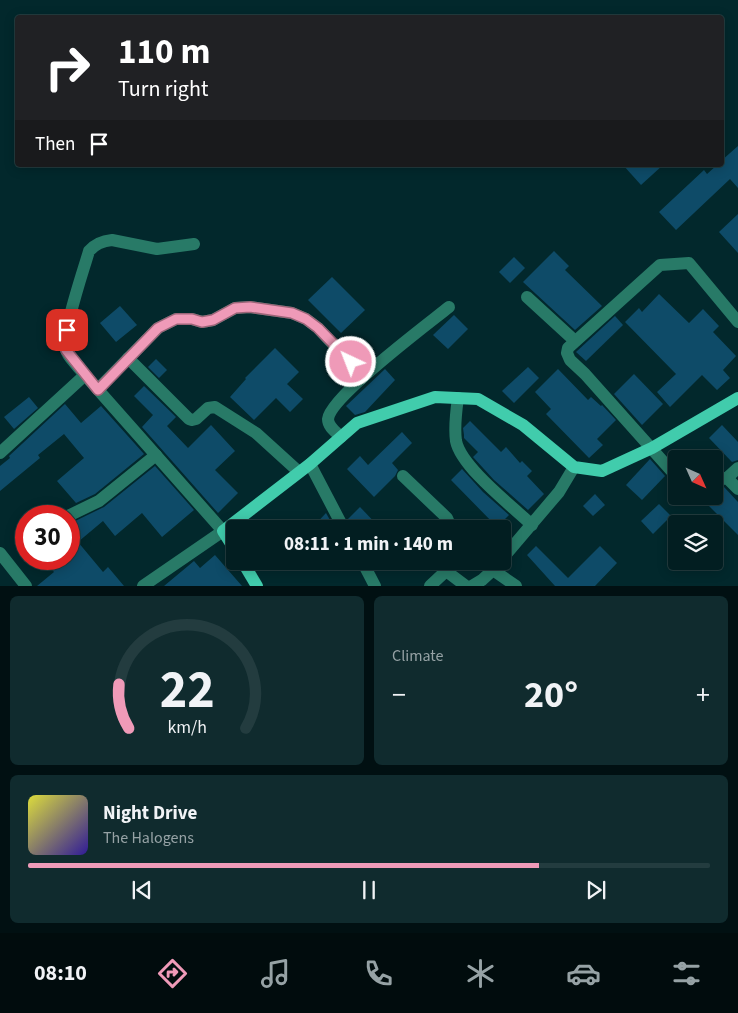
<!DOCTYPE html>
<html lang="en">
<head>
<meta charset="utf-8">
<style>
  body { margin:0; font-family:"Source Sans 3",sans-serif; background:#102b2e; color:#f1f3f6; height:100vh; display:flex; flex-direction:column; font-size:19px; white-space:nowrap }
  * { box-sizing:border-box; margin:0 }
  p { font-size:16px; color:#96a2a5 }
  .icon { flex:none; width:28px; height:28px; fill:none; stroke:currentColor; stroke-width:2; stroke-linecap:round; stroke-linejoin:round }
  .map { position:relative; height:586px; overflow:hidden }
  .panel { display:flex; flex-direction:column; gap:10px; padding:10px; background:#011012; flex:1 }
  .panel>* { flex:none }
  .banner { position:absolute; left:15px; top:15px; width:709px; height:152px; border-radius:5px; box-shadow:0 2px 12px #0003,0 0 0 1px #233c3f; background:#202124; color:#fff; overflow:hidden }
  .needle { width:32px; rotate:135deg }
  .buttons { position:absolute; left:668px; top:450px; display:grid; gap:10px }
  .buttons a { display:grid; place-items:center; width:55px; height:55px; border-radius:5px; background:#021e21; box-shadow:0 2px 12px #0003,0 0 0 1px #233c3f; font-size:25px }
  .speed { position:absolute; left:15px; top:505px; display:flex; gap:10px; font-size:25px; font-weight:700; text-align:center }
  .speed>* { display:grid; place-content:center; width:65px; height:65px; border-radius:50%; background:#021e21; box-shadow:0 2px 12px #0003,0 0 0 1px #233c3f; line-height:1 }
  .speed .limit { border:8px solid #d22; background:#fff; color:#111 }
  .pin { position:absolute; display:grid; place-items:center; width:42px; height:42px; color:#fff; margin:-21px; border-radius:10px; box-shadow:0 2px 8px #0006 }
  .me { position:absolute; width:55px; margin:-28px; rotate:317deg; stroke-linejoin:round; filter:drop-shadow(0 0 4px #0008) }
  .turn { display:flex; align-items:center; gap:18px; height:105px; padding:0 20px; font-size:22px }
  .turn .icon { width:65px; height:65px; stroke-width:2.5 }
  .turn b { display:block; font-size:35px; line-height:42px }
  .then { display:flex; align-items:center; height:48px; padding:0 20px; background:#0003; gap:10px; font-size:19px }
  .big { font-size:38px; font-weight:700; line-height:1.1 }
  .panel .tile { flex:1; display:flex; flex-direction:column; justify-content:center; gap:8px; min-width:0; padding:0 18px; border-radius:8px; background:#102b2e }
  .panel .dial { align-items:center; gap:0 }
  .dial svg { height:130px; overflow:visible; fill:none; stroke:#233c3f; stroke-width:7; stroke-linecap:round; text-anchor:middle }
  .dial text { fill:#f1f3f6; stroke:none }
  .song { display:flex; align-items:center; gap:15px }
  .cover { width:60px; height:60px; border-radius:8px; background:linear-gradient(135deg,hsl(60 70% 55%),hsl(250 70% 35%)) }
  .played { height:5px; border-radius:2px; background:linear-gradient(90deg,#ef9ab8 75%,#233c3f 75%) }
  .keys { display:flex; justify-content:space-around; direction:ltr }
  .heat { display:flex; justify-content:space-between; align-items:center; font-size:28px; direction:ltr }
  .panel .tiles { flex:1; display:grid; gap:10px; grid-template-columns:1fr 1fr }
  .tile:last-child { grid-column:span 2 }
  .trip { position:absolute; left:226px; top:520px; width:285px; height:50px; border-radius:5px; background:#021e21; box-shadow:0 2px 12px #0003,0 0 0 1px #233c3f; font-weight:700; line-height:50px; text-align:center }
  .dock { display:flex; height:80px; justify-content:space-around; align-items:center; background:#010c0d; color:#96a2a5 }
  .dock .icon { width:35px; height:35px }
  .dock .selected { color:#ef9ab8 }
  .dock b { font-size:22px; color:#f1f3f6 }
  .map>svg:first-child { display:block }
</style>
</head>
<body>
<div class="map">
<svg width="738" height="586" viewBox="0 0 738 586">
  <rect width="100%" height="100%" fill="#02282c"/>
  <g fill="#0e4b68">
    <polygon points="738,146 738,188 730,179 676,230 659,212 704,170 707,174 717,165 721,165 721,161"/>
    <polygon points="623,165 663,165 641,185"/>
    <polygon points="738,214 738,253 719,232"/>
    <polygon points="554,251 569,266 565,270 602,306 575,330 523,282"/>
    <polygon points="514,257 525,268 510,283 499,272"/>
    <polygon points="332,277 365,310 341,333 308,300"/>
    <polygon points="659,294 689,323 703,309 719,326 713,332 736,356 723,370 730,378 717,390 702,375 670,407 657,392 676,374 625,322 639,308 642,312"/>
    <polygon points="120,306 137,325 116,342 100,323"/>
    <polygon points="454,315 468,329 448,349 433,335"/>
    <polygon points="615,316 623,325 586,361 576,352"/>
    <polygon points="275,348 299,372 287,384 303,399 290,412 276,398 254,420 230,397 246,379 245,378"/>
    <polygon points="156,359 167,370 159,378 148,367"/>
    <polygon points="528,367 539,378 514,403 502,391"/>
    <polygon points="385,369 395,380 365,412 355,415 346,406"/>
    <polygon points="558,369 588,400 591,397 601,406 602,405 616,420 597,439 603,445 589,458 546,414 551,409 535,392"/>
    <polygon points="634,374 663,404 642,425 614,394"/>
    <polygon points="144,386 176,417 167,426 188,448 211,425 235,451 215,470 238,493 218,513 142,427 153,415 134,396"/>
    <polygon points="29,397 38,408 14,429 4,417"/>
    <polygon points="65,404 81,423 101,406 144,454 95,494 76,503 57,481 84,458 64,434 38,455 40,458 0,491 0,466 10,458 9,456"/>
    <polygon points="470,421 501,452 506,447 520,463 522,461 532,471 527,476 544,494 528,510 494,480 473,457 478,452 464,438 464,435 463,428"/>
    <polygon points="722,425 738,442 738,460 732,462 709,438"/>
    <polygon points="402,432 412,443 392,463 398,470 395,476 374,497 347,469 360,456 368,465"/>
    <polygon points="650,459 665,476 642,500 626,485"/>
    <polygon points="155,466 194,510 162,537 142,513 115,536 103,521 78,542 103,572 108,567 124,586 37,586 54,572 43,559 69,559 69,524 104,507"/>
    <polygon points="462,469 483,492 509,515 497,527 451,480"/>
    <polygon points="724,487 738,502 738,535 707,504"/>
    <polygon points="595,494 605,505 593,516 583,506"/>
    <polygon points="659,504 671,516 653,534 641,521"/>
    <polygon points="360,507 381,529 352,529 348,519"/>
    <polygon points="326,513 335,529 311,529"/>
    <polygon points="536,546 568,578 600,546 617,563 595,586 555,586 527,555"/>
    <polygon points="215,555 242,586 164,586 194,561 200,568"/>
  </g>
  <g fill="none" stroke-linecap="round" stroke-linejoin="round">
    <g stroke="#287a67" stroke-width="12">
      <polyline points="527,297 575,341"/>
      <polyline points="128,358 189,419 192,420 196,419 208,408 215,407 256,433 299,472"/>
      <polyline points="98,389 158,328 176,319 192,319 202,322 213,320 235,308 250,307 292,313 306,319 318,328 363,377"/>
      <path d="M458,398C456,412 454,427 456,441C461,467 512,506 532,525"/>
      <path d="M341,437C336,432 328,427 328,419C330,397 428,324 449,307"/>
      <polyline points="0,453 85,375"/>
      <polyline points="310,464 344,529"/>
      <polyline points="403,476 447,518 450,525 450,529"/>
      <polyline points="676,476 585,374 570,360 567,353 568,348 660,265 689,263 738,322"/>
      <polyline points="727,478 738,468"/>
      <polyline points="714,484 722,479 727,478 738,489"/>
      <polyline points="68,516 99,501 156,455"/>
      <polyline points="0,553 26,586"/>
      <polyline points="502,559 559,492 574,467"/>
      <polyline points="362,561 375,586"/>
      <polyline points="446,571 466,586"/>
      <path d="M143,586L223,531L77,366C74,362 67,355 66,350C61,335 84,269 89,251C95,244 102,241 112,240L157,249L194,244"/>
      <polyline points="430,586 446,571 445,561"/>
      <polyline points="472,586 482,580 493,570 516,586"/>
    </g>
    <g stroke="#41ccac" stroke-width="12">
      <polyline points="235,550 223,531 310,464 357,423 435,397 478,399 523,425 574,467 602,471 652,448 738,398"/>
      <polyline points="242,561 257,586"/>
    </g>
  </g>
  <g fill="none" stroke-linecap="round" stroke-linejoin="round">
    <defs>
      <polyline id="route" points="67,330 66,350 98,390 158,328 176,319 192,319 202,322 213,320 235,308 250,307 292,313 306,319 318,328 351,362"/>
    </defs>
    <use href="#route" stroke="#9b6478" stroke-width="12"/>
    <use href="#route" stroke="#ef9ab8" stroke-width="9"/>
  </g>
</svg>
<div class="buttons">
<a><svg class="needle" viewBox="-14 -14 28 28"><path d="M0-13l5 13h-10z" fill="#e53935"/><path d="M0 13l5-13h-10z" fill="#96a2a5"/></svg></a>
<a><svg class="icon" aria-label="layers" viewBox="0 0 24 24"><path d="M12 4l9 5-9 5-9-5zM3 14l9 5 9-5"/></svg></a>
</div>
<div class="speed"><div class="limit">30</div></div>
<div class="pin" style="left:67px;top:330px;background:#d93025"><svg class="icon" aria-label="arrive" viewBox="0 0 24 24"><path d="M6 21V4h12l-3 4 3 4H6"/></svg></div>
<svg class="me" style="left:351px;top:362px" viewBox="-20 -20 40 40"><circle r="17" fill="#ef9ab8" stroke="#fff" stroke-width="3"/><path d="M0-11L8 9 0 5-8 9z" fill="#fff"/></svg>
<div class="trip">08:11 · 1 min · 140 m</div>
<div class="banner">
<div class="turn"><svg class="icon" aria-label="right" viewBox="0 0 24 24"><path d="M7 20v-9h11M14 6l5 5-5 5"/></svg><div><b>110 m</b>Turn right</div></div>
<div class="then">Then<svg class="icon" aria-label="arrive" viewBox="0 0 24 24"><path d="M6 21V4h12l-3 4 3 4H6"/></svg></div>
</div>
</div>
<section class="panel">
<div class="tiles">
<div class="tile dial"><svg viewBox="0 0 100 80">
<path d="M14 69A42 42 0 1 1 86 69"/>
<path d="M14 69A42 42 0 0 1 8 42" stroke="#ef9ab8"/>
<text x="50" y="56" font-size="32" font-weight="700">22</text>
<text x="50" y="72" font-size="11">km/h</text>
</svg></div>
<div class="tile"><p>Climate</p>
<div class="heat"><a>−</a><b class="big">20°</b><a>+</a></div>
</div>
<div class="tile">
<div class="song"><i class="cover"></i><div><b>Night Drive</b><p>The Halogens</p></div></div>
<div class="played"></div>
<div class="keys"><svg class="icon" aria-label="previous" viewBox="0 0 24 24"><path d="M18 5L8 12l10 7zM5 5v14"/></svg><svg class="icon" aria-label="pause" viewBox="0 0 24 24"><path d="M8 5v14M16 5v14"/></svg><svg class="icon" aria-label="next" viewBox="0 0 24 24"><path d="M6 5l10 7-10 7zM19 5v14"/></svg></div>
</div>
</div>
</section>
<nav class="dock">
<b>08:10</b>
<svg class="icon selected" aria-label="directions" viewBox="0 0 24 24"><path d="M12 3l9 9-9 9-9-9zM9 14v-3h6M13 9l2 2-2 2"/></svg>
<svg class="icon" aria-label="music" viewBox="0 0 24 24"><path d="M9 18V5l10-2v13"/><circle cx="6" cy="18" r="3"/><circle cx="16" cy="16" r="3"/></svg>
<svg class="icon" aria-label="phone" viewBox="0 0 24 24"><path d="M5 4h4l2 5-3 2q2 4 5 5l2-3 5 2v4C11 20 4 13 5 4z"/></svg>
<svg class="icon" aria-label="climate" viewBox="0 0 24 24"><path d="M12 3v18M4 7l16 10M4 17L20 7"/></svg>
<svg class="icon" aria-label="car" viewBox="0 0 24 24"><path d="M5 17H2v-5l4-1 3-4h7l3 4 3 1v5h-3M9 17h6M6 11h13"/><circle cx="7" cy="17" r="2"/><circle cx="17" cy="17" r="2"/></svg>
<svg class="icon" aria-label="filters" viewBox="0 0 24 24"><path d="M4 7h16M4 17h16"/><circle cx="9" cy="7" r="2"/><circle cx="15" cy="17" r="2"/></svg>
</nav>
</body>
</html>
